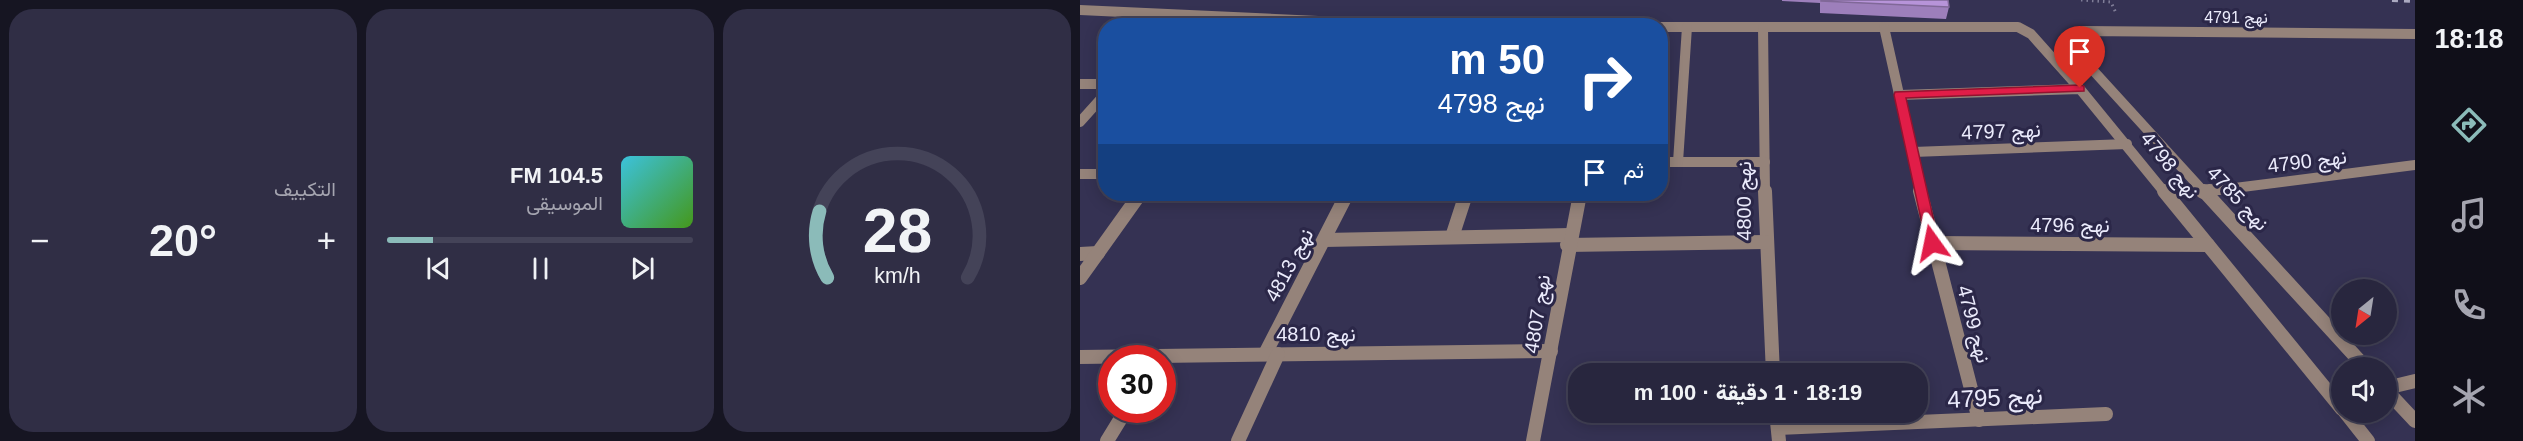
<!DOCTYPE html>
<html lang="ar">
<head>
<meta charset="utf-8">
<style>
  body { margin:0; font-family:Arial,Vazirmatn,sans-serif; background:#302e45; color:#f1f3f6; direction:rtl; height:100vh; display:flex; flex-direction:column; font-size:22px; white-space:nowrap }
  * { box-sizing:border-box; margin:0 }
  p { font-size:20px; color:#a5a5b0 }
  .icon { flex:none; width:33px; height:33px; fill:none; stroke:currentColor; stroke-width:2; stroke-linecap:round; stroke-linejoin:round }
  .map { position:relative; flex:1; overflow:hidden; direction:ltr }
  .sheet { display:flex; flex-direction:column; gap:9px; padding:9px; background:#161522; width:1080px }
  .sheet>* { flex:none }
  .guide { position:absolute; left:18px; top:18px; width:570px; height:183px; border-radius:24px; box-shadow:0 3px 15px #0003,0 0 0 2px #444358; direction:rtl; background:#1a4fa0; color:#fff; overflow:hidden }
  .needle { width:39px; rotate:210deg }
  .controls { position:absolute; left:1251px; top:279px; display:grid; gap:12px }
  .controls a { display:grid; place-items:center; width:66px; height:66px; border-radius:50%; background:#28263e; box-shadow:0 3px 15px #0003,0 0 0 2px #444358; font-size:30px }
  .speed { position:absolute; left:18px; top:345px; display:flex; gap:12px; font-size:30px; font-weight:700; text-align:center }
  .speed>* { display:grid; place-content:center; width:78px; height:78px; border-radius:50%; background:#28263e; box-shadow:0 3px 15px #0003,0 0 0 2px #444358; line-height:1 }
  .speed .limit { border:9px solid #d22; background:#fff; color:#111 }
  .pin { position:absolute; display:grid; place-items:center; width:51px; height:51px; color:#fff; margin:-62px -26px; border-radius:50% 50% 50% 0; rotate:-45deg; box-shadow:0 0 6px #0007 }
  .pin .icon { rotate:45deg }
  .me { position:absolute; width:66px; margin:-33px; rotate:348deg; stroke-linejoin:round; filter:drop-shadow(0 0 4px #0008) }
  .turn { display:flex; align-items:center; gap:21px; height:126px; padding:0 24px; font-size:27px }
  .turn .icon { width:78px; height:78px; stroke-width:2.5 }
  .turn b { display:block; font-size:42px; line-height:51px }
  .then { display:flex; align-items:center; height:57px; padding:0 24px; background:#0003; gap:12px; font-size:22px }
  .big { font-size:45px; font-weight:800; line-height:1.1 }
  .sheet .tile { flex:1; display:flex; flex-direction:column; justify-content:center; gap:9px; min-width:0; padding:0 21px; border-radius:24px; background:#302e45 }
  .sheet .dial { align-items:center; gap:0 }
  .dial svg { height:156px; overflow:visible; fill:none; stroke:#444358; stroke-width:7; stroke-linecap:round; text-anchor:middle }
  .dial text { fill:#f1f3f6; stroke:none }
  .song { display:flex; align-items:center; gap:18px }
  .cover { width:72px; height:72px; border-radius:9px; background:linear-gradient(135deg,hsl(190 70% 55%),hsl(100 70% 35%)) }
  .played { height:6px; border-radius:3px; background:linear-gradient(90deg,#8bbbb9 15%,#444358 15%) }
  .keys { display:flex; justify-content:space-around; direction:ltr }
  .heat { display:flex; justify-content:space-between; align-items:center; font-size:33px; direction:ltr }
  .sheet .tiles { flex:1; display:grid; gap:9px; grid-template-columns:repeat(3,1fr) }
  .trip { position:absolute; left:488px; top:363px; width:360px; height:60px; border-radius:24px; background:#28263e; box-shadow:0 3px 15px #0003,0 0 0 2px #444358; font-weight:800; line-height:60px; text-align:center; direction:rtl }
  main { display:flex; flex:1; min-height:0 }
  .menu { display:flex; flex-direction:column; width:108px; justify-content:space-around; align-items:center; background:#100f19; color:#a5a5b0 }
  .menu .icon { width:42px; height:42px }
  .menu .current { color:#8bbbb9 }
  .menu b { font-size:27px; color:#f1f3f6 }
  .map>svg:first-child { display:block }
</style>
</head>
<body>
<main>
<nav class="menu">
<b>18:18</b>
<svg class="icon current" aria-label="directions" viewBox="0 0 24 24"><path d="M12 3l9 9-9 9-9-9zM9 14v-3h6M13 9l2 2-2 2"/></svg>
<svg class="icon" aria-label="music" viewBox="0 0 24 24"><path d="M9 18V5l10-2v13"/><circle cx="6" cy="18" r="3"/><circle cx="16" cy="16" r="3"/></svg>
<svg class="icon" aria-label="phone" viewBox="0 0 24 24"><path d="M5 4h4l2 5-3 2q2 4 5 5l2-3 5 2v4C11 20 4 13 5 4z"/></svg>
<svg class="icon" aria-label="climate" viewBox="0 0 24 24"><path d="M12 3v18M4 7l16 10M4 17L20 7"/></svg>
</nav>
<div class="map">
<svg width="1335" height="441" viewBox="0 0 1335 441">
  <rect width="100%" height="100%" fill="#353253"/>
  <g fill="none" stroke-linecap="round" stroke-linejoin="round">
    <polyline stroke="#7f7d97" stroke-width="3" stroke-dasharray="1.5 4" stroke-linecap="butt" points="1001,0 1031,2 1036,13"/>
    <g stroke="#95837a" stroke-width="10">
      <polyline points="0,10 346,26"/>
      <polyline points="580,27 938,27 951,34 1000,89"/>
      <polyline points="683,27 685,193"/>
      <polyline points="804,27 841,193"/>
      <polyline points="0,84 26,84"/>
      <polyline points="820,95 1000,89 1085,193"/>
      <polyline points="0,122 26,93"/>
      <polyline points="833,152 1047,144"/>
      <polyline points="580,162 685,162"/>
      <polyline points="598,162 607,27"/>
      <polyline points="0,174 26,174"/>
      <polyline points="1123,192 1335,165"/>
      <polyline points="1125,193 1000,56 996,44 1003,31 1335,34"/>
    </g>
    <g stroke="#95837a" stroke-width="14">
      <polyline points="685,191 693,374"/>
      <polyline points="840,191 899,420"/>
      <polyline points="1084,191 1262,409"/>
      <polyline points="1124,191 1286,368"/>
      <polyline points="1123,192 1130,191"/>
      <polyline points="372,237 386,194"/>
      <polyline points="244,240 490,235"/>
      <polyline points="852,243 1128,245"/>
      <polyline points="487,245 685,242"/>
      <polyline points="0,254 18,253"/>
      <polyline points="0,278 60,194"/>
      <polyline points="185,354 267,194"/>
      <polyline points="0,357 471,351"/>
      <polyline points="1306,388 1335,381"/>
      <polyline points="1306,390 1335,421"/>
      <polyline points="696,412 699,441"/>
      <polyline points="1265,412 1288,441"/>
      <polyline points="698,428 1026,414"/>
      <polyline points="27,441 46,410"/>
      <polyline points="158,441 198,354"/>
      <polyline points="453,441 500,194"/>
    </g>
    <polyline stroke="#abaac1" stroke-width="4" stroke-dasharray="6 6" stroke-linecap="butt" points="1312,0 1335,1"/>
  </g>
  <polygon fill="#9d7fbb" points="702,0 868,0 869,7 866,19 740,13 740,3 702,1"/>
  <polygon fill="#b794d9" stroke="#806898" stroke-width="1.5" points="741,0 868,0 869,7 741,1"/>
  <polygon fill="#e11d48" stroke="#92132f" stroke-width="1.5" points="1000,85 1004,86 1004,91 826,98 859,243 857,247 847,247 814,95 815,92"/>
  <g text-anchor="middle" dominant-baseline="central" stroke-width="6" stroke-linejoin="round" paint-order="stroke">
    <g font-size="16" fill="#ebebfc" stroke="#2b2748">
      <text x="1156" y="17">نهج 4791</text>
    </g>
    <g font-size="20" fill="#ebebfc" stroke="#2b2748">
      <text transform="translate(921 131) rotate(-2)">نهج 4797</text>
      <text transform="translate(1227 161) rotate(-7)">نهج 4790</text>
      <text transform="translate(1090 165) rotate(51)">نهج 4798</text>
      <text transform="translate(1158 198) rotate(47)">نهج 4785</text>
      <text transform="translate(664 201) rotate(-90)">نهج 4800</text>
      <text x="990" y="225">نهج 4796</text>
      <text transform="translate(209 265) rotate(-62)">نهج 4813</text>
      <text transform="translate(457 314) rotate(-81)">نهج 4807</text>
      <text transform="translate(894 324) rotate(75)">نهج 4799</text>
      <text x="236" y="334">نهج 4810</text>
    </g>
    <g font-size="24" fill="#ebebfc" stroke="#2b2748">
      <text transform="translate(915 397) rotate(-3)">نهج 4795</text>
    </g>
  </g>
</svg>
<div class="controls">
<a><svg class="needle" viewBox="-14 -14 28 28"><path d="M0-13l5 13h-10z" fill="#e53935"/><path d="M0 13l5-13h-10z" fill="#a5a5b0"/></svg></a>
<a><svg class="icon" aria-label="sound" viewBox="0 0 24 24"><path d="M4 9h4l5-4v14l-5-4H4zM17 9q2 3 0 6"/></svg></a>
</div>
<div class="speed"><div class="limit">30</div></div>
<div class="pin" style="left:1000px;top:88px;background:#d93025"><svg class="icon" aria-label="arrive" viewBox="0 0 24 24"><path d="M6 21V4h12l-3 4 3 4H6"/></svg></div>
<svg class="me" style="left:852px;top:243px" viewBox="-20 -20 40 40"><path d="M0-17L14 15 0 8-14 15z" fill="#e11d48" stroke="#fff" stroke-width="4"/></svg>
<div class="trip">18:19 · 1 دقيقة · 100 m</div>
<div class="guide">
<div class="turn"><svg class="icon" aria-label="right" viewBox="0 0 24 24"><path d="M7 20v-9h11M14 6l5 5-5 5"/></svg><div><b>50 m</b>نهج 4798</div></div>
<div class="then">ثم<svg class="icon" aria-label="arrive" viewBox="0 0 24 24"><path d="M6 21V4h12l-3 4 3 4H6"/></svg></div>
</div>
</div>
<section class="sheet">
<div class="tiles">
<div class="tile dial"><svg viewBox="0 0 100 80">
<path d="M14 69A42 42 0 1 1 86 69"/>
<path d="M14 69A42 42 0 0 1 10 35" stroke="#8bbbb9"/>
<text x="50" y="56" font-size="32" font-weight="700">28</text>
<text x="50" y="72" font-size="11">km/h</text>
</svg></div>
<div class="tile">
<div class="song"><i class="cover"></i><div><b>104.5 FM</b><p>الموسيقى</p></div></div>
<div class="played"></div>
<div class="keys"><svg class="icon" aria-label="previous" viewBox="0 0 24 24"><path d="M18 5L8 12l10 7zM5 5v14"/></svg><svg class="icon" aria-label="pause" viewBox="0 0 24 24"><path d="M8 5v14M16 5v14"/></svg><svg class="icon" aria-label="next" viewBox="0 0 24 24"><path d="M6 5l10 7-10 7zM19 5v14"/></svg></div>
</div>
<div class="tile"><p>التكييف</p>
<div class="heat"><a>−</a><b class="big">20°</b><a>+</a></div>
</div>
</div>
</section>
</main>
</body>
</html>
